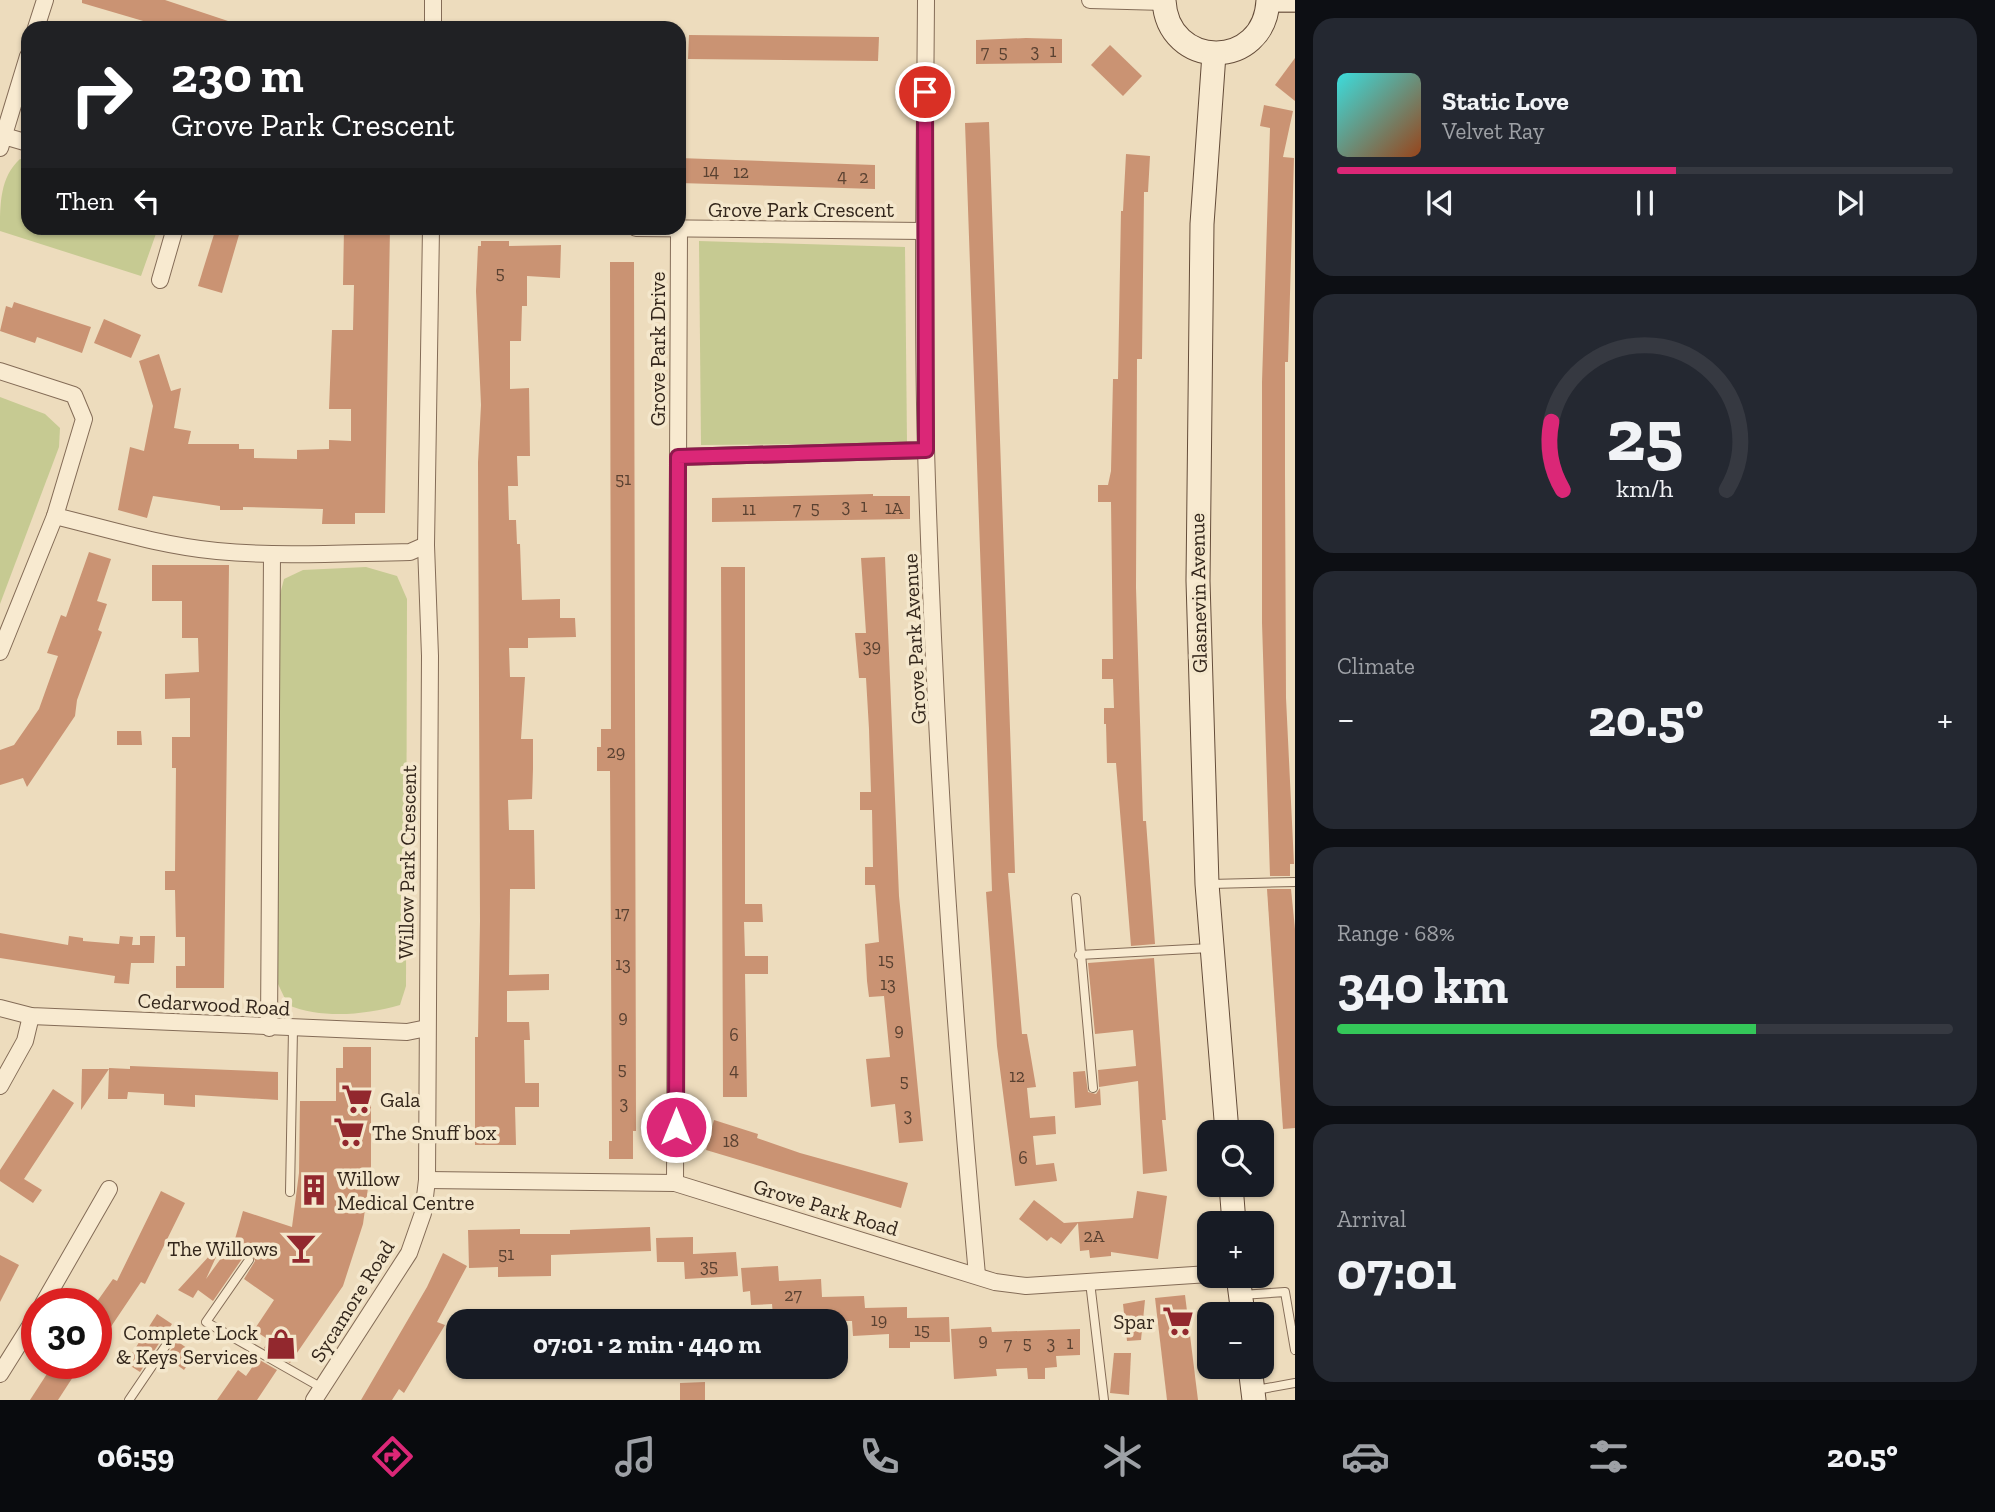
<!DOCTYPE html>
<html lang="en">
<head>
<meta charset="utf-8">
<style>
  body { margin:0; font-family:"Zilla Slab",serif; background:#242831; color:#f1f3f6; height:100vh; display:flex; flex-direction:column; font-size:26px; white-space:nowrap }
  * { box-sizing:border-box; margin:0 }
  p { font-size:23px; color:#9ea1a6 }
  .icon { flex:none; width:38px; height:38px; fill:none; stroke:currentColor; stroke-width:2; stroke-linecap:round; stroke-linejoin:round }
  .map { position:relative; flex:1; overflow:hidden }
  .details { display:flex; flex-direction:column; gap:18px; padding:18px; background:#0d0f14; width:700px }
  .details>* { flex:none }
  .hud { position:absolute; left:21px; top:21px; width:665px; height:214px; border-radius:21px; box-shadow:0 2px 5px #0004; background:#202124; color:#fff; overflow:hidden }
  .controls { position:absolute; left:1197px; top:1120px; display:grid; gap:14px }
  .controls a { display:grid; place-items:center; width:77px; height:77px; border-radius:14px; background:#171b24; box-shadow:0 2px 5px #0004; font-size:35px }
  .speed { position:absolute; left:21px; top:1288px; display:flex; gap:14px; font-size:35px; font-weight:700; text-align:center }
  .speed>* { display:grid; place-content:center; width:91px; height:91px; border-radius:50%; background:#171b24; box-shadow:0 2px 5px #0004; line-height:1 }
  .speed .limit { border:10px solid #d22; background:#fff; color:#111 }
  .pin { position:absolute; display:grid; place-items:center; width:60px; height:60px; color:#fff; margin:-30px; border:4px solid #fff; border-radius:50%; box-shadow:0 2px 7px #0007 }
  .me { position:absolute; width:77px; margin:-38px; rotate:0deg; stroke-linejoin:round; filter:drop-shadow(0 0 5px #0008) }
  .turn { display:flex; align-items:center; gap:24px; height:147px; padding:0 35px; font-size:32px }
  .turn .icon { width:91px; height:91px; stroke-width:2.5 }
  .turn b { display:block; font-size:49px; line-height:60px }
  .then { display:flex; align-items:center; height:66px; padding:0 35px; background:#0003; gap:14px; font-size:26px }
  .big { font-size:52px; font-weight:800; line-height:1.1 }
  .details .card { flex:1; display:flex; flex-direction:column; justify-content:center; gap:10px; min-width:0; padding:0 24px; border-radius:21px; background:#242831 }
  .details .dial { align-items:center; gap:0 }
  .dial svg { height:182px; overflow:visible; fill:none; stroke:#363941; stroke-width:7; stroke-linecap:round; text-anchor:middle }
  .dial text { fill:#f1f3f6; stroke:none }
  .song { display:flex; align-items:center; gap:21px }
  .cover { width:84px; height:84px; border-radius:10px; background:linear-gradient(135deg,hsl(180 70% 55%),hsl(20 70% 35%)) }
  .played { height:7px; border-radius:4px; background:linear-gradient(90deg,#db2777 55%,#363941 55%) }
  .keys { display:flex; justify-content:space-around; direction:ltr }
  .heat { display:flex; justify-content:space-between; align-items:center; font-size:38px; direction:ltr }
  .charge { height:10px; border-radius:5px; background:linear-gradient(90deg,#34c759 68%,#363941 0) }
  .trip { position:absolute; left:446px; top:1309px; width:402px; height:70px; border-radius:21px; background:#171b24; box-shadow:0 2px 5px #0004; font-weight:800; line-height:70px; text-align:center }
  .tabs { display:flex; height:112px; justify-content:space-around; align-items:center; background:#090b0e; color:#9ea1a6 }
  .tabs .icon { width:49px; height:49px }
  .tabs .current { color:#db2777 }
  .tabs b { font-size:32px; color:#f1f3f6 }
  main { display:flex; flex:1; min-height:0 }
  .map>svg:first-child { display:block }
</style>
</head>
<body>
<main>
<div class="map">
<svg width="1295" height="1400" viewBox="0 0 1295 1400">
  <rect width="100%" height="100%" fill="#eddcbd"/>
  <g fill="#c6ca92">
    <path d="M20,159L28,160V228H158L141,276L0,231C0,204 0,177 20,159Z"/>
    <polygon points="699,241 905,247 907,443 701,445"/>
    <polygon points="0,397 45,414 60,428 59,447 0,604"/>
    <path d="M366,567L397,576L407,599L406,986L400,1005C365,1015 322,1019 288,1005L278,984V602L284,579L303,570Z"/>
  </g>
  <g fill="#ca9373">
    <polygon points="82,0 165,0 240,25 240,28 167,28 82,3"/>
    <polygon points="689,35 879,37 878,61 688,59"/>
    <polygon points="1026,38 1062,39 1062,63 976,64 976,40"/>
    <polygon points="1110,45 1142,76 1123,96 1091,65"/>
    <polygon points="1295,58 1295,101 1275,85"/>
    <polygon points="1264,105 1293,111 1283,157 1294,158 1288,362 1285,362 1285,474 1286,698 1294,864 1290,864 1290,876 1270,876 1262,623 1262,382 1270,128 1260,126"/>
    <polygon points="989,122 1015,873 1008,873 1022,1034 1027,1034 1036,1087 1027,1088 1030,1118 1055,1116 1056,1134 1033,1136 1036,1165 1054,1163 1057,1181 1015,1186 997,1046 986,892 992,891 965,123"/>
    <polygon points="1126,154 1150,156 1148,192 1144,192 1142,359 1137,359 1136,588 1143,821 1146,821 1155,944 1131,946 1116,763 1107,763 1106,724 1104,724 1104,708 1114,708 1113,679 1102,679 1102,659 1113,659 1111,502 1098,502 1098,485 1108,485 1111,471 1113,379 1118,379 1121,211 1123,211"/>
    <polygon points="679,158 875,165 875,189 679,183"/>
    <polygon points="216,228 241,228 222,293 198,286"/>
    <polygon points="344,228 390,228 385,513 355,513 355,524 322,524 323,509 243,507 243,510 220,510 220,506 153,496 147,518 118,510 130,447 144,451 153,406 139,361 159,354 171,391 181,388 174,428 191,431 188,444 239,444 239,449 254,449 254,458 297,459 297,450 329,449 329,440 351,441 351,409 329,409 332,330 353,330 354,285 343,285"/>
    <polygon points="481,241 509,241 509,246 561,245 560,278 527,276 527,306 522,306 521,341 510,341 510,389 529,388 530,456 517,456 518,486 508,486 509,520 516,520 517,544 520,544 522,600 560,599 560,618 575,618 576,637 528,638 528,648 509,648 510,677 525,677 521,739 533,739 533,769 532,799 508,800 509,830 534,830 535,889 510,889 509,975 549,974 549,990 507,991 507,1022 529,1022 530,1040 524,1040 525,1083 539,1083 539,1107 515,1107 516,1145 475,1145 475,1037 478,1037 480,921 478,462 481,405 476,291 478,246 481,246"/>
    <polygon points="610,262 634,262 636,1131 633,1131 633,1159 609,1159 609,1141 612,1141 610,771 597,771 597,747 601,747 601,729 611,729"/>
    <polygon points="14,302 91,327 82,353 37,337 35,343 0,331 6,306 12,308"/>
    <polygon points="104,319 141,335 131,358 94,343"/>
    <polygon points="873,494 873,496 910,496 910,519 712,522 712,498"/>
    <polygon points="89,552 111,559 97,601 107,604 98,630 102,632 77,700 75,716 27,787 23,778 0,785 0,750 14,745 39,709 58,656 47,653 61,615 66,617"/>
    <polygon points="885,557 899,896 923,1141 899,1143 895,1104 871,1107 866,1059 890,1057 884,996 869,997 867,981 865,944 879,942 875,885 865,885 865,867 873,867 872,810 860,810 860,792 871,792 869,729 866,678 859,678 855,633 866,633 861,558"/>
    <polygon points="152,565 229,565 224,988 176,988 176,966 185,966 185,937 176,937 175,890 165,890 165,871 175,871 176,768 172,768 172,737 190,737 190,698 165,699 165,674 199,672 198,638 182,638 182,601 152,601"/>
    <polygon points="721,567 745,567 745,904 762,904 763,922 744,922 745,956 768,956 768,974 745,974 747,1097 723,1097"/>
    <polygon points="117,731 141,731 142,745 117,745"/>
    <polygon points="1267,889 1291,889 1295,929 1295,1128 1283,1129"/>
    <polygon points="0,933 68,945 69,936 83,938 83,941 119,944 120,936 133,937 132,945 140,945 140,936 155,936 154,963 131,963 129,984 114,983 115,976 0,958"/>
    <polygon points="1154,958 1166,1120 1162,1120 1167,1171 1143,1174 1138,1081 1099,1087 1098,1070 1136,1066 1133,1030 1095,1034 1088,963"/>
    <polygon points="343,1047 371,1047 371,1166 363,1224 343,1286 290,1363 264,1348 269,1340 254,1330 274,1300 244,1279 255,1261 252,1254 244,1256 213,1301 198,1290 193,1298 178,1290 211,1254 216,1257 206,1279 235,1239 243,1211 292,1227 299,1173 300,1101 336,1101 336,1068 343,1068"/>
    <polygon points="130,1066 278,1072 278,1100 195,1095 195,1107 164,1105 164,1094 128,1092 127,1099 108,1099 109,1068 130,1069"/>
    <polygon points="82,1069 109,1069 81,1110"/>
    <polygon points="1085,1071 1088,1092 1096,1094 1100,1088 1101,1105 1075,1108 1073,1072"/>
    <polygon points="53,1089 74,1103 24,1179 42,1190 33,1203 0,1181 0,1170"/>
    <polygon points="714,1120 758,1134 757,1138 800,1153 908,1183 901,1208 706,1150"/>
    <polygon points="161,1191 185,1203 145,1284 141,1282 96,1349 96,1303 113,1279 117,1281"/>
    <polygon points="1137,1191 1167,1196 1158,1259 1111,1252 1111,1256 1090,1258 1089,1250 1080,1251 1078,1223 1061,1244 1051,1237 1047,1241 1019,1219 1034,1200 1064,1223 1133,1218"/>
    <polygon points="650,1227 651,1251 551,1255 551,1276 498,1277 498,1267 469,1268 468,1230 520,1229 520,1234 570,1234 570,1230"/>
    <polygon points="693,1237 693,1254 736,1252 738,1276 685,1279 684,1262 657,1262 656,1238"/>
    <polygon points="443,1253 467,1266 437,1322 445,1325 404,1393 399,1389 392,1400 361,1400 427,1287"/>
    <polygon points="0,1255 19,1265 0,1302"/>
    <polygon points="778,1266 779,1281 821,1279 822,1297 864,1296 865,1308 907,1307 907,1318 949,1317 950,1342 910,1342 910,1348 889,1348 889,1334 853,1336 852,1321 829,1321 828,1315 773,1316 772,1304 751,1305 750,1291 743,1292 741,1268"/>
    <polygon points="1185,1295 1198,1400 1167,1400 1155,1298"/>
    <polygon points="1145,1300 1141,1340 1127,1341 1123,1304"/>
    <polygon points="157,1314 172,1324 140,1372 126,1363"/>
    <polygon points="991,1327 992,1332 1080,1329 1080,1355 1056,1356 1057,1367 1045,1368 1045,1379 1028,1379 1027,1368 996,1369 997,1376 954,1379 951,1329"/>
    <polygon points="177,1341 195,1354 184,1370 166,1357"/>
    <polygon points="1114,1353 1131,1353 1129,1395 1110,1393"/>
    <polygon points="258,1359 277,1370 257,1400 217,1400 238,1370 246,1376"/>
    <polygon points="54,1363 82,1363 58,1400 30,1400"/>
    <polygon points="705,1382 705,1400 680,1400 680,1383"/>
  </g>
  <g fill="none" stroke-linecap="round" stroke-linejoin="round">
    <defs>
      <g id="service">
        <polyline points="1210,884 1295,882"/>
        <polyline points="1076,898 1093,1088"/>
        <polyline points="1079,955 1210,948"/>
        <polyline points="290,1192 293,1029"/>
        <polyline points="249,1260 206,1322 322,1388"/>
        <polyline points="1090,1282 1104,1400"/>
        <polyline points="1241,1295 1285,1292 1295,1350"/>
        <polyline points="1256,1390 1295,1383"/>
        <polyline points="129,1400 171,1338"/>
      </g>
      <g id="minor">
        <path d="M926,0C925,150 922,299 926,449C934,725 952,1000 977,1275"/>
        <polyline points="1090,0 1164,2"/>
        <polyline points="36,28 45,0"/>
        <polyline points="433,28 433,0"/>
        <polyline points="4,136 28,143"/>
        <polyline points="0,148 28,56"/>
        <polyline points="636,228 923,231"/>
        <polyline points="160,280 175,228"/>
        <polyline points="0,371 74,395 84,419 55,516 0,652"/>
        <polyline points="678,457 926,450"/>
        <path d="M55,516C108,529 162,546 217,551C281,557 346,553 410,552L426,545"/>
        <polyline points="0,1008 31,1016 407,1032 427,1028"/>
        <polyline points="269,1028 272,554"/>
        <polyline points="0,1086 25,1041 31,1016"/>
        <polyline points="427,1180 675,1183 995,1282 1026,1286 1209,1274"/>
        <polyline points="675,1183 679,230"/>
        <polyline points="43,1304 109,1189"/>
        <polyline points="0,1374 37,1315"/>
        <polyline points="314,1400 409,1253 423,1213 427,1180 430,656 426,545 431,228"/>
      </g>
      <polyline id="tertiary" points="1268,2 1295,2"/>
      <g id="secondary">
        <path d="M1164,0C1167,70 1265,71 1268,0"/>
        <polyline points="1214,54 1202,224 1198,581 1207,884 1227,1132"/>
        <polyline points="1231,1185 1234,1223"/>
        <polyline points="1238,1276 1243,1314"/>
        <polyline points="1250,1367 1254,1400"/>
      </g>
    </defs>
    <use href="#service" stroke="#846c57" stroke-width="10"/>
    <use href="#minor" stroke="#846c57" stroke-width="18"/>
    <use href="#tertiary" stroke="#846c57" stroke-width="22"/>
    <use href="#secondary" stroke="#654d3a" stroke-width="25"/>
    <use href="#service" stroke="#f8ead0" stroke-width="8"/>
    <use href="#minor" stroke="#f8ead0" stroke-width="16"/>
    <use href="#tertiary" stroke="#f8ead0" stroke-width="19"/>
    <use href="#secondary" stroke="#f8ead0" stroke-width="23"/>
  </g>
  <g fill="none" stroke-linecap="round" stroke-linejoin="round">
    <defs>
      <polyline id="route" points="676,1127 678,457 926,450 925,92"/>
    </defs>
    <use href="#route" stroke="#8e194d" stroke-width="18"/>
    <use href="#route" stroke="#db2777" stroke-width="12"/>
  </g>
  <defs>
    <symbol id="supermarket-bare" viewBox="-9 -9 18 18"><path d="M-6-5.5h2.5l.6 2H6L4.5 2H-2.5L-4.4-4H-6ZM-1.5 3.2a1.3 1.3 0 1 0 .1 0ZM3 3.2a1.3 1.3 0 1 0 .1 0Z" fill="#92282e" stroke="#f4e7cc" stroke-width="2.5" paint-order="stroke"/></symbol>
    <symbol id="building-bare" viewBox="-9 -9 18 18"><path d="M-4-6H4V6H1V3H-1V6H-4ZM-2.5-4.3h1.7v1.8h-1.7ZM.8-4.3h1.7v1.8H.8ZM-2.5-1h1.7V.8h-1.7ZM.8-1h1.7V.8H.8Z" fill="#92282e" stroke="#f4e7cc" stroke-width="2.5" paint-order="stroke"/></symbol>
    <symbol id="bar-bare" viewBox="-9 -9 18 18"><path d="M-6-5H6L.8 .8V4.5H3.5V6h-7V4.5H-.8V.8Z" fill="#92282e" stroke="#f4e7cc" stroke-width="2.5" paint-order="stroke"/></symbol>
    <symbol id="shop-bare" viewBox="-9 -9 18 18"><path d="M-5-2.5h2.3a2.7 3.5 0 0 1 5.4 0H5L5.5 6h-11ZM-1.5-2.5h3a1.5 2.3 0 0 0-3 0Z" fill="#92282e" stroke="#f4e7cc" stroke-width="2.5" paint-order="stroke"/></symbol>
  </defs>
  <g fill-rule="evenodd">
    <use href="#supermarket-bare" x="335" y="1077" width="44" height="44"/>
    <use href="#supermarket-bare" x="327" y="1110" width="44" height="44"/>
    <use href="#building-bare" x="292" y="1168" width="44" height="44"/>
    <use href="#bar-bare" x="279" y="1226" width="44" height="44"/>
    <use href="#supermarket-bare" x="1156" y="1299" width="44" height="44"/>
    <use href="#shop-bare" x="259" y="1322" width="44" height="44"/>
  </g>
  <g text-anchor="middle" dominant-baseline="central" stroke-width="7" stroke-linejoin="round" paint-order="stroke">
    <g font-size="18" fill="#594131">
      <text x="1035" y="51">3</text>
      <text x="1053" y="51">1</text>
      <text x="985" y="52">7</text>
      <text x="1003" y="52">5</text>
      <text x="711" y="171">14</text>
      <text x="741" y="172">12</text>
      <text x="842" y="176">4</text>
      <text x="864" y="177">2</text>
      <text x="500" y="273">5</text>
      <text x="623" y="479">51</text>
      <text x="846" y="506">3</text>
      <text x="864" y="506">1</text>
      <text x="815" y="508">5</text>
      <text x="894" y="508">1A</text>
      <text x="749" y="509">11</text>
      <text x="797" y="509">7</text>
      <text x="872" y="646">39</text>
      <text x="616" y="752">29</text>
      <text x="622" y="913">17</text>
      <text x="886" y="960">15</text>
      <text x="623" y="964">13</text>
      <text x="888" y="984">13</text>
      <text x="623" y="1017">9</text>
      <text x="899" y="1030">9</text>
      <text x="734" y="1035">6</text>
      <text x="622" y="1069">5</text>
      <text x="734" y="1070">4</text>
      <text x="1017" y="1076">12</text>
      <text x="904" y="1081">5</text>
      <text x="624" y="1103">3</text>
      <text x="908" y="1115">3</text>
      <text x="731" y="1141">18</text>
      <text x="1023" y="1158">6</text>
      <text x="1094" y="1236">2A</text>
      <text x="506" y="1254">51</text>
      <text x="709" y="1266">35</text>
      <text x="793" y="1295">27</text>
      <text x="879" y="1320">19</text>
      <text x="922" y="1330">15</text>
      <text x="983" y="1340">9</text>
      <text x="1027" y="1343">5</text>
      <text x="1051" y="1343">3</text>
      <text x="1070" y="1343">1</text>
      <text x="1008" y="1344">7</text>
    </g>
    <g font-size="21" fill="#33261b" stroke="#f4e7cc">
      <text x="801" y="209">Grove Park Crescent</text>
      <text transform="translate(657 349) rotate(-90)">Grove Park Drive</text>
      <text transform="translate(1198 593) rotate(-91)">Glasnevin Avenue</text>
      <text transform="translate(914 639) rotate(-93)">Grove Park Avenue</text>
      <text transform="translate(407 862) rotate(-89)">Willow Park Crescent</text>
      <text transform="translate(214 1004) rotate(3)">Cedarwood Road</text>
      <text transform="translate(826 1207) rotate(17)">Grove Park Road</text>
      <text transform="translate(352 1301) rotate(-58)">Sycamore Road</text>
    </g>
    <g font-size="21" fill="#33261b" stroke="#f4e7cc" text-anchor="start">
      <text x="380" y="1099">Gala</text>
      <text x="372" y="1132">The Snuff box</text>
      <text x="337" y="1178">Willow<tspan x="337" dy="24">Medical Centre</tspan></text>
      <text x="278" y="1248" text-anchor="end">The Willows</text>
      <text x="1155" y="1321" text-anchor="end">Spar</text>
      <text x="258" y="1332" text-anchor="end">Complete Lock<tspan x="258" dy="24">&amp; Keys Services</tspan></text>
    </g>
  </g>
</svg>
<div class="controls">
<a><svg class="icon" aria-label="search" viewBox="0 0 24 24"><circle cx="10" cy="10" r="6"/><path d="M15 15l6 6"/></svg></a>
<a>+</a>
<a>−</a>
</div>
<div class="speed"><div class="limit">30</div></div>
<div class="pin" style="left:925px;top:92px;background:#d93025"><svg class="icon" aria-label="arrive" viewBox="0 0 24 24"><path d="M6 21V4h12l-3 4 3 4H6"/></svg></div>
<svg class="me" style="left:676px;top:1127px" viewBox="-20 -20 40 40"><circle r="17" fill="#db2777" stroke="#fff" stroke-width="3"/><path d="M0-11L8 9 0 5-8 9z" fill="#fff"/></svg>
<div class="trip">07:01 · 2 min · 440 m</div>
<div class="hud">
<div class="turn"><svg class="icon" aria-label="right" viewBox="0 0 24 24"><path d="M7 20v-9h11M14 6l5 5-5 5"/></svg><div><b>230 m</b>Grove Park Crescent</div></div>
<div class="then">Then<svg class="icon" aria-label="left" viewBox="0 0 24 24"><path d="M17 20v-9H6M10 6l-5 5 5 5"/></svg></div>
</div>
</div>
<section class="details">
<div class="card">
<div class="song"><i class="cover"></i><div><b>Static Love</b><p>Velvet Ray</p></div></div>
<div class="played"></div>
<div class="keys"><svg class="icon" aria-label="previous" viewBox="0 0 24 24"><path d="M18 5L8 12l10 7zM5 5v14"/></svg><svg class="icon" aria-label="pause" viewBox="0 0 24 24"><path d="M8 5v14M16 5v14"/></svg><svg class="icon" aria-label="next" viewBox="0 0 24 24"><path d="M6 5l10 7-10 7zM19 5v14"/></svg></div>
</div>
<div class="card dial"><svg viewBox="0 0 100 80">
<path d="M14 69A42 42 0 1 1 86 69"/>
<path d="M14 69A42 42 0 0 1 9 39" stroke="#db2777"/>
<text x="50" y="56" font-size="32" font-weight="700">25</text>
<text x="50" y="72" font-size="11">km/h</text>
</svg></div>
<div class="card"><p>Climate</p>
<div class="heat"><a>−</a><b class="big">20.5°</b><a>+</a></div>
</div>
<div class="card"><p>Range · 68%</p><b class="big">340 km</b><div class="charge"></div></div>
<div class="card"><p>Arrival</p><b class="big">07:01</b></div>
</section>
</main>
<nav class="tabs">
<b>06:59</b>
<svg class="icon current" aria-label="directions" viewBox="0 0 24 24"><path d="M12 3l9 9-9 9-9-9zM9 14v-3h6M13 9l2 2-2 2"/></svg>
<svg class="icon" aria-label="music" viewBox="0 0 24 24"><path d="M9 18V5l10-2v13"/><circle cx="6" cy="18" r="3"/><circle cx="16" cy="16" r="3"/></svg>
<svg class="icon" aria-label="phone" viewBox="0 0 24 24"><path d="M5 4h4l2 5-3 2q2 4 5 5l2-3 5 2v4C11 20 4 13 5 4z"/></svg>
<svg class="icon" aria-label="climate" viewBox="0 0 24 24"><path d="M12 3v18M4 7l16 10M4 17L20 7"/></svg>
<svg class="icon" aria-label="car" viewBox="0 0 24 24"><path d="M5 17H2v-5l4-1 3-4h7l3 4 3 1v5h-3M9 17h6M6 11h13"/><circle cx="7" cy="17" r="2"/><circle cx="17" cy="17" r="2"/></svg>
<svg class="icon" aria-label="filters" viewBox="0 0 24 24"><path d="M4 7h16M4 17h16"/><circle cx="9" cy="7" r="2"/><circle cx="15" cy="17" r="2"/></svg>
<b>20.5°</b>
</nav>
</body>
</html>
